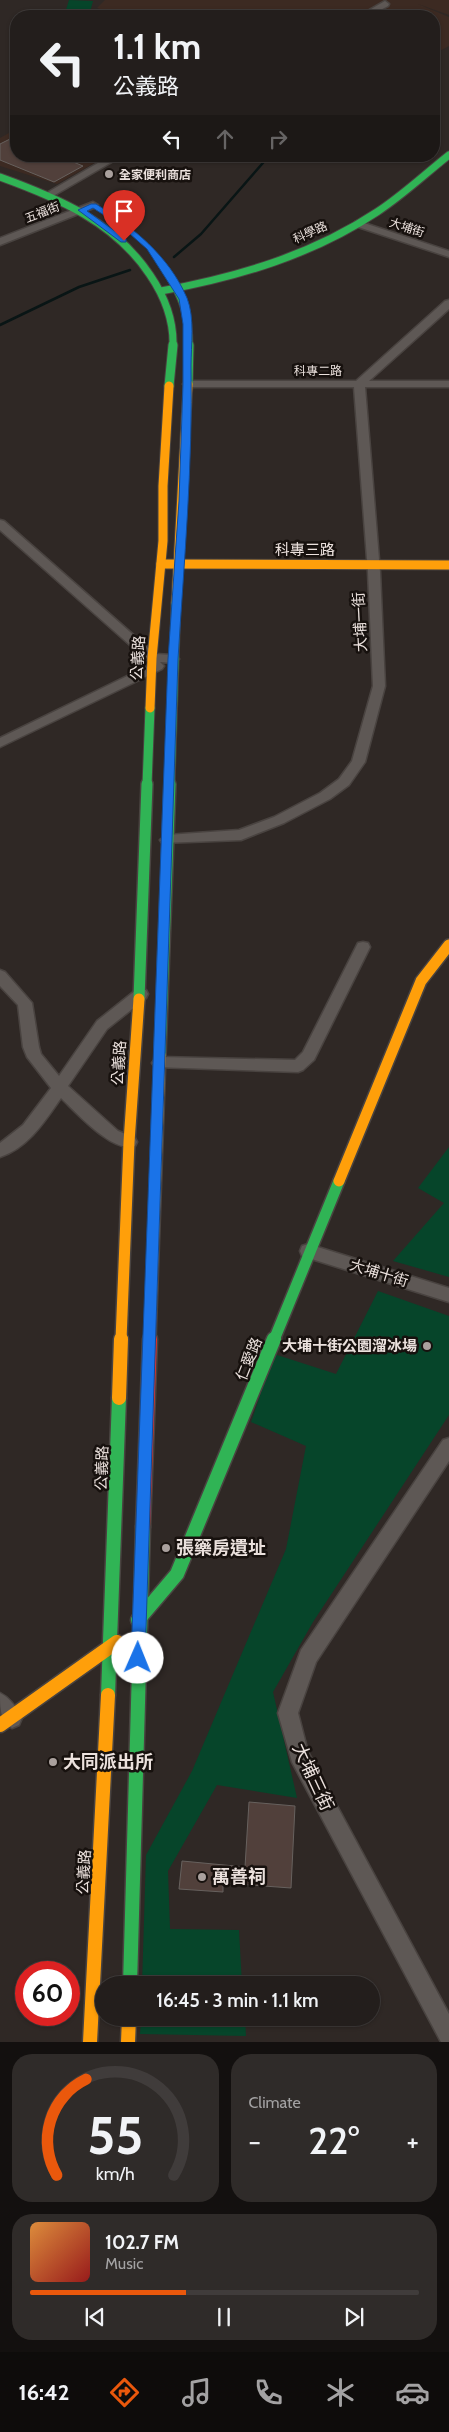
<!DOCTYPE html>
<html lang="en">
<head>
<meta charset="utf-8">
<style>
  body { margin:0; font-family:Cabin,"Noto Sans TC",sans-serif; background:#2f2b29; color:#f1f3f6; height:100vh; display:flex; flex-direction:column; font-size:19px; white-space:nowrap }
  * { box-sizing:border-box; margin:0 }
  p { font-size:16px; color:#a3a2a3 }
  .icon { flex:none; width:28px; height:28px; fill:none; stroke:currentColor; stroke-width:2; stroke-linecap:round; stroke-linejoin:round }
  .map { position:relative; height:2042px; overflow:hidden }
  .details { display:flex; flex-direction:column; gap:12px; padding:12px; background:#13100f; flex:1 }
  .details>* { flex:none }
  .guide { position:absolute; left:10px; top:10px; width:430px; height:152px; border-radius:20px; box-shadow:0 1px 4px #0004,0 0 0 1px #403c3b; background:#231e1c; color:#f1f3f6; overflow:hidden }
  .speed { position:absolute; left:15px; top:1961px; display:flex; gap:10px; font-size:25px; font-weight:700; text-align:center }
  .speed>* { display:grid; place-content:center; width:65px; height:65px; border-radius:50%; background:#231e1c; box-shadow:0 1px 4px #0004,0 0 0 1px #403c3b; line-height:1 }
  .speed .limit { border:8px solid #d22; background:#fff; color:#111 }
  .pin { position:absolute; display:grid; place-items:center; width:42px; height:42px; color:#fff; margin:-51px -21px; border-radius:50% 50% 50% 0; rotate:-45deg; box-shadow:0 0 5px #0007 }
  .pin .icon { rotate:45deg }
  .me { position:absolute; width:55px; margin:-28px; rotate:1deg; stroke-linejoin:round; filter:drop-shadow(0 0 4px #0008) }
  .turn { display:flex; align-items:center; gap:18px; height:105px; padding:0 20px; font-size:22px }
  .turn .icon { width:65px; height:65px; stroke-width:2.5 }
  .turn b { display:block; font-size:35px; line-height:42px }
  .lanes { display:flex; align-items:center; height:48px; padding:0 20px; background:#0003; justify-content:center; gap:25px; direction:ltr }
  .lanes .off { opacity:.35 }
  .big { font-size:38px; font-weight:600; line-height:1.1 }
  .details .tile { flex:1; display:flex; flex-direction:column; justify-content:center; gap:8px; min-width:0; padding:0 18px; border-radius:20px; background:#2f2b29 }
  .details .dial { align-items:center; gap:0 }
  .dial svg { height:130px; overflow:visible; fill:none; stroke:#403c3b; stroke-width:7; stroke-linecap:round; text-anchor:middle }
  .dial text { fill:#f1f3f6; stroke:none }
  .song { display:flex; align-items:center; gap:15px }
  .cover { width:60px; height:60px; border-radius:8px; background:linear-gradient(135deg,hsl(30 70% 55%),hsl(0 70% 35%)) }
  .played { height:5px; border-radius:2px; background:linear-gradient(90deg,#ea580c 40%,#403c3b 40%) }
  .keys { display:flex; justify-content:space-around; direction:ltr }
  .heat { display:flex; justify-content:space-between; align-items:center; font-size:28px; direction:ltr }
  .details .tiles { flex:1; display:grid; gap:12px; grid-template-columns:1fr 1fr }
  .tile:last-child { grid-column:span 2 }
  .trip { position:absolute; left:95px; top:1976px; width:285px; height:50px; border-radius:25px; background:#231e1c; box-shadow:0 1px 4px #0004,0 0 0 1px #403c3b; font-weight:600; line-height:50px; text-align:center }
  .menu { display:flex; height:80px; justify-content:space-around; align-items:center; background:#0e0c0b; color:#a3a2a3 }
  .menu .icon { width:35px; height:35px }
  .menu .current { color:#ea580c }
  .menu b { font-size:22px; color:#f1f3f6 }
  .map>svg:first-child { display:block }
</style>
</head>
<body>
<div class="map">
<svg width="449" height="2042" viewBox="0 0 449 2042">
  <rect width="100%" height="100%" fill="#2f2825"/>
  <g fill="#3c2a22">
    <polygon points="105,0 449,0 449,15 418,4 449,17 449,46 434,54 434,16 122,16 97,8"/>
    <polygon points="16,129 16,156 107,156 57,184 0,166 0,138"/>
  </g>
  <g fill="#06452a">
    <polygon points="69,0 93,1 89,16 64,16"/>
    <polygon points="449,1147 449,1277 393,1261 444,1203 418,1188"/>
    <polygon points="378,1291 449,1316 449,1415 313,1622 273,1692 297,1798 217,1785 168,1871 170,1929 239,1930 242,1985 142,1985 146,1855 192,1771 286,1549 306,1446 251,1422 274,1354 336,1374"/>
    <polygon points="141,2018 245,2018 246,2036 140,2034"/>
  </g>
  <g fill="none" stroke-linecap="round" stroke-linejoin="round">
    <g stroke="#091515" stroke-width="2.5">
      <polyline points="174,257 201,234 269,156"/>
      <polyline points="0,325 79,287 130,270"/>
    </g>
  </g>
  <g fill="#51403b" stroke="#67615e">
    <polygon points="16,136 16,156 59,156 83,166 54,182 0,160 0,144"/>
    <polygon points="249,1802 295,1806 291,1888 223,1883 223,1892 179,1889 182,1861 245,1867"/>
  </g>
  <g fill="none" stroke-linecap="round" stroke-linejoin="round">
    <defs>
      <g id="street">
        <polygon points="385,1 389,4 388,6 369,16 359,16"/>
        <polygon points="110,156 122,156 53,196 45,194"/>
        <polygon points="93,202 98,205 96,207 0,245 0,238"/>
        <polygon points="358,221 449,251 449,257 355,226 355,222"/>
        <polygon points="449,300 449,309 369,381 449,381 449,387 365,387 380,572 385,686 365,762 349,785 330,799 284,823 241,840 162,843 160,840 167,835 239,830 274,817 320,793 339,779 352,761 373,686 368,572 354,387 188,387 183,384 188,381 356,381 445,301"/>
        <polygon points="0,520 4,521 155,654 173,655 179,659 173,663 160,662 164,666 162,669 0,747 0,738 156,662 148,661 0,530"/>
        <polygon points="363,942 368,943 370,947 314,1060 303,1070 298,1072 155,1067 152,1063 155,1059 160,1057 295,1060 303,1052 358,943"/>
        <path d="M0,970L5,972L32,1003L39,1047L41,1054L59,1076L97,1021L136,990H146L148,994L146,998L107,1029L68,1086L118,1131L135,1138L137,1142L135,1146C113,1154 76,1112 61,1098C45,1121 28,1148 0,1157V1143L23,1125L51,1088L27,1057L23,1047L18,1005L0,986Z"/>
        <polygon points="308,1244 449,1288 449,1302 302,1256 300,1251 302,1246"/>
        <polygon points="449,1438 449,1461 316,1662 298,1713 308,1752 449,2014 449,2042 441,2042 292,1762 278,1713 301,1650 443,1440"/>
        <path d="M0,1693C10,1698 17,1708 22,1718L19,1725L12,1728C0,1721 0,1708 0,1693Z"/>
      </g>
      <g id="fast-far3">
        <path d="M0,177C58,198 115,222 150,275C165,297 174,320 173,347"/>
        <path d="M166,270C183,299 189,312 189,347"/>
        <path d="M161,291C238,277 312,255 377,212C403,195 425,174 449,155"/>
      </g>
      <g id="fast-far2">
        <polyline points="188,384 189,345"/>
        <polyline points="169,386 173,345"/>
        <polyline points="147,785 150,708"/>
        <polyline points="170,785 176,603"/>
      </g>
      <g id="fast-far1">
        <polyline points="139,999 147,784"/>
        <polyline points="160,1055 170,784"/>
        <polyline points="274,1340 339,1181"/>
      </g>
      <g id="fast">
        <polyline points="138,1620 177,1574 274,1339"/>
        <polyline points="108,1695 119,1398"/>
        <polyline points="130,1985 143,1527"/>
      </g>
      <g id="slow-far2">
        <polyline points="161,564 449,565"/>
        <polyline points="176,603 188,384"/>
        <polyline points="150,708 152,658 163,541 163,486 169,386"/>
      </g>
      <g id="slow-far1">
        <polyline points="339,1181 421,981 449,945"/>
        <polyline points="151,1311 160,1055"/>
        <polyline points="121,1340 129,1142 139,999"/>
      </g>
      <g id="slow">
        <polyline points="119,1398 121,1339"/>
        <polyline points="0,1725 117,1642"/>
        <polyline points="90,2042 108,1695"/>
        <polyline points="128,2042 129,2018"/>
      </g>
      <polyline id="jam-far1" points="150,1340 151,1311"/>
      <polyline id="jam" points="143,1527 150,1339"/>
    </defs>
    <use href="#street" stroke="#494340" stroke-width="3"/>
    <use href="#fast-far3" stroke="#494340" stroke-width="9"/>
    <use href="#fast-far2" stroke="#494340" stroke-width="11"/>
    <use href="#fast-far1" stroke="#494340" stroke-width="14"/>
    <use href="#fast" stroke="#494340" stroke-width="17"/>
    <use href="#slow-far2" stroke="#494340" stroke-width="11"/>
    <use href="#slow-far1" stroke="#494340" stroke-width="14"/>
    <use href="#slow" stroke="#494340" stroke-width="17"/>
    <use href="#jam-far1" stroke="#494340" stroke-width="14"/>
    <use href="#jam" stroke="#494340" stroke-width="17"/>
    <use href="#street" fill="#5e5855" fill-rule="evenodd"/>
    <use href="#fast-far3" stroke="#30b455" stroke-width="7"/>
    <use href="#fast-far2" stroke="#30b455" stroke-width="9"/>
    <use href="#fast-far1" stroke="#30b455" stroke-width="11"/>
    <use href="#fast" stroke="#30b455" stroke-width="14"/>
    <use href="#slow-far2" stroke="#ff9f0a" stroke-width="9"/>
    <use href="#slow-far1" stroke="#ff9f0a" stroke-width="11"/>
    <use href="#slow" stroke="#ff9f0a" stroke-width="14"/>
    <use href="#jam-far1" stroke="#e5322d" stroke-width="11"/>
    <use href="#jam" stroke="#e5322d" stroke-width="14"/>
  </g>
  <path fill="#1a73e8" stroke="#114b97" d="M91,204H96C133,227 169,256 187,298C195,318 191,345 191,366C193,464 184,562 178,659L145,1658L143,1663L138,1665L133,1663L131,1658L168,659L179,501L183,384V324L179,299L147,249L121,226L93,208L87,211L126,239V242H121L78,210Z"/>
  <g fill="#a9a09d" stroke="#17110e" stroke-width="2">
    <circle cx="109" cy="174" r="5"/>
    <circle cx="427" cy="1346" r="5"/>
    <circle cx="166" cy="1548" r="5"/>
    <circle cx="53" cy="1762" r="5"/>
    <circle cx="202" cy="1877" r="5"/>
  </g>
  <g text-anchor="middle" dominant-baseline="central" stroke-width="5" stroke-linejoin="round" paint-order="stroke">
    <g font-size="12" font-weight="bold" fill="#ebe1dd" stroke="#17110e" text-anchor="start">
      <text x="119" y="174">全家便利商店</text>
    </g>
    <g font-size="12" fill="#ebe1dd" stroke="#17110e">
      <text transform="translate(42 212) rotate(-21)">五福街</text>
      <text transform="translate(407 227) rotate(18)">大埔街</text>
      <text transform="translate(310 232) rotate(-24)">科學路</text>
      <text x="318" y="370">科專二路</text>
    </g>
    <g font-size="15" fill="#ebe1dd" stroke="#17110e">
      <text x="305" y="550">科專三路</text>
      <text transform="translate(360 622) rotate(-93)">大埔一街</text>
      <text transform="translate(138 658) rotate(-86)">公義路</text>
      <text transform="translate(119 1063) rotate(-86)">公義路</text>
      <text transform="translate(379 1273) rotate(17)">大埔十街</text>
      <text transform="translate(249 1359) rotate(-68)">仁愛路</text>
      <text transform="translate(102 1468) rotate(-88)">公義路</text>
      <text transform="translate(84 1872) rotate(-87)">公義路</text>
    </g>
    <g font-size="15" font-weight="bold" fill="#ebe1dd" stroke="#17110e" text-anchor="end">
      <text x="417" y="1346">大埔十街公園溜冰場</text>
    </g>
    <g font-size="18" font-weight="bold" fill="#ebe1dd" stroke="#17110e" text-anchor="start">
      <text x="176" y="1548">張藥房遺址</text>
      <text x="63" y="1762">大同派出所</text>
      <text x="212" y="1877">萬善祠</text>
    </g>
    <g font-size="18" fill="#ebe1dd" stroke="#17110e">
      <text transform="translate(313 1777) rotate(65)">大埔三街</text>
    </g>
  </g>
</svg>
<div class="speed"><div class="limit">60</div></div>
<div class="pin" style="left:124px;top:241px;background:#d93025"><svg class="icon" aria-label="arrive" viewBox="0 0 24 24"><path d="M6 21V4h12l-3 4 3 4H6"/></svg></div>
<svg class="me" style="left:138px;top:1658px" viewBox="-20 -20 40 40"><circle r="19" fill="#fff"/><path d="M0-13L10 11 0 6-10 11z" fill="#1a73e8"/></svg>
<div class="trip">16:45 · 3 min · 1.1 km</div>
<div class="guide">
<div class="turn"><svg class="icon" aria-label="left" viewBox="0 0 24 24"><path d="M17 20v-9H6M10 6l-5 5 5 5"/></svg><div><b>1.1 km</b>公義路</div></div>
<div class="lanes"><svg class="icon" aria-label="left" viewBox="0 0 24 24"><path d="M17 20v-9H6M10 6l-5 5 5 5"/></svg><svg class="icon off" aria-label="ahead" viewBox="0 0 24 24"><path d="M12 20V5M6 11l6-6 6 6"/></svg><svg class="icon off" aria-label="right" viewBox="0 0 24 24"><path d="M7 20v-9h11M14 6l5 5-5 5"/></svg></div>
</div>
</div>
<section class="details">
<div class="tiles">
<div class="tile dial"><svg viewBox="0 0 100 80">
<path d="M14 69A42 42 0 1 1 86 69"/>
<path d="M14 69A42 42 0 0 1 32 10" stroke="#ea580c"/>
<text x="50" y="56" font-size="32" font-weight="700">55</text>
<text x="50" y="72" font-size="11">km/h</text>
</svg></div>
<div class="tile"><p>Climate</p>
<div class="heat"><a>−</a><b class="big">22°</b><a>+</a></div>
</div>
<div class="tile">
<div class="song"><i class="cover"></i><div><b>102.7 FM</b><p>Music</p></div></div>
<div class="played"></div>
<div class="keys"><svg class="icon" aria-label="previous" viewBox="0 0 24 24"><path d="M18 5L8 12l10 7zM5 5v14"/></svg><svg class="icon" aria-label="pause" viewBox="0 0 24 24"><path d="M8 5v14M16 5v14"/></svg><svg class="icon" aria-label="next" viewBox="0 0 24 24"><path d="M6 5l10 7-10 7zM19 5v14"/></svg></div>
</div>
</div>
</section>
<nav class="menu">
<b>16:42</b>
<svg class="icon current" aria-label="directions" viewBox="0 0 24 24"><path d="M12 3l9 9-9 9-9-9zM9 14v-3h6M13 9l2 2-2 2"/></svg>
<svg class="icon" aria-label="music" viewBox="0 0 24 24"><path d="M9 18V5l10-2v13"/><circle cx="6" cy="18" r="3"/><circle cx="16" cy="16" r="3"/></svg>
<svg class="icon" aria-label="phone" viewBox="0 0 24 24"><path d="M5 4h4l2 5-3 2q2 4 5 5l2-3 5 2v4C11 20 4 13 5 4z"/></svg>
<svg class="icon" aria-label="climate" viewBox="0 0 24 24"><path d="M12 3v18M4 7l16 10M4 17L20 7"/></svg>
<svg class="icon" aria-label="car" viewBox="0 0 24 24"><path d="M5 17H2v-5l4-1 3-4h7l3 4 3 1v5h-3M9 17h6M6 11h13"/><circle cx="7" cy="17" r="2"/><circle cx="17" cy="17" r="2"/></svg>
</nav>
</body>
</html>
